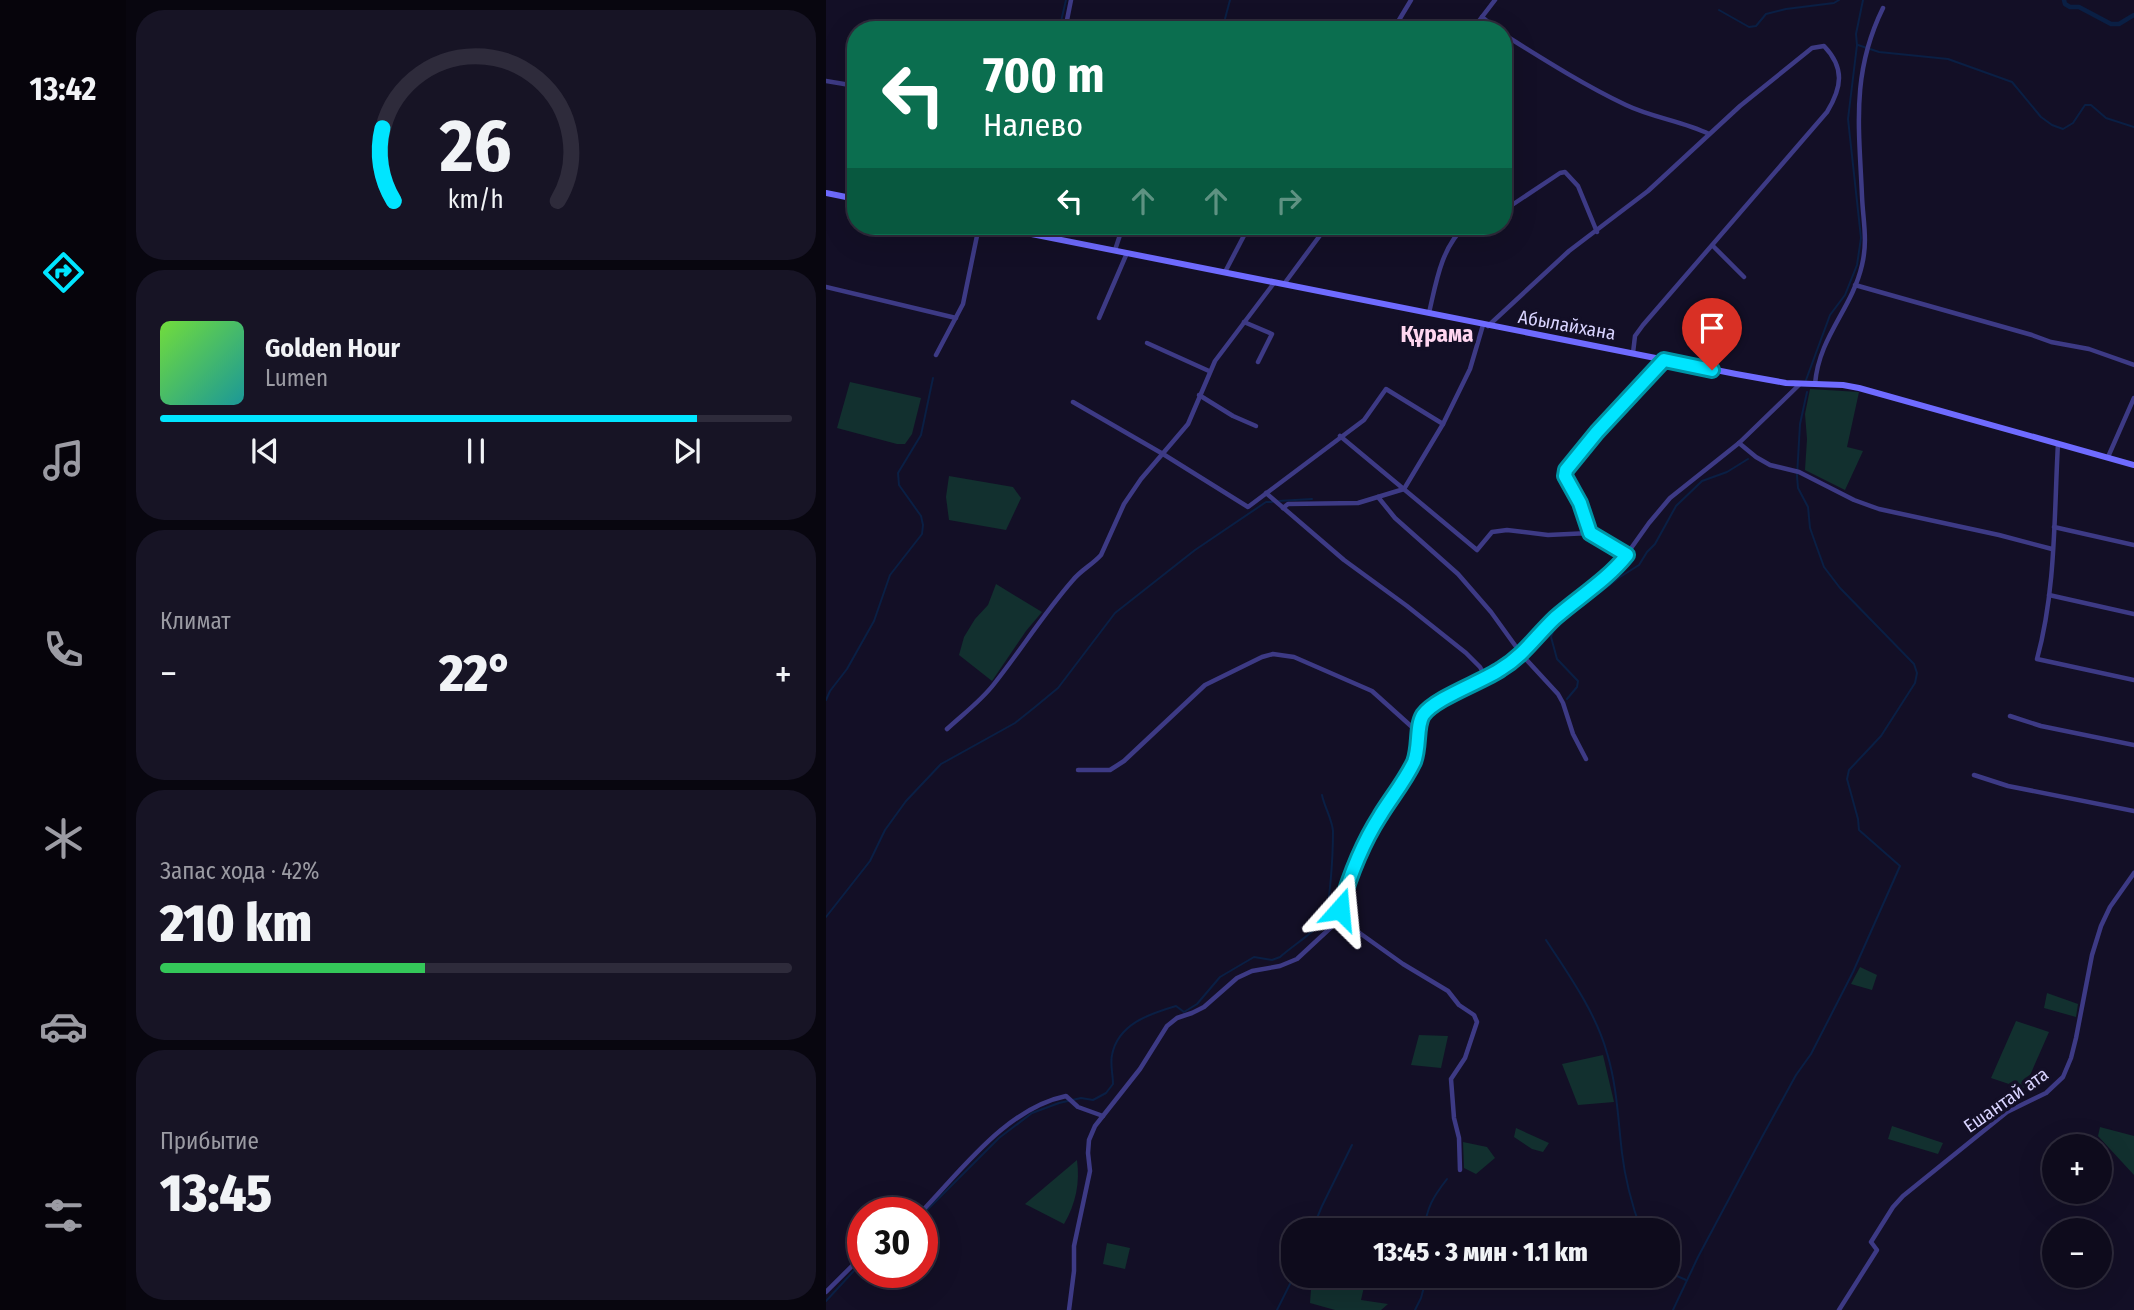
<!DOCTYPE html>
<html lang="ru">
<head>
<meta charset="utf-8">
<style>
  body { margin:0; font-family:"Fira Sans Condensed",sans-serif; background:#171425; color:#f1f3f6; height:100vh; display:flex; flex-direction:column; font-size:26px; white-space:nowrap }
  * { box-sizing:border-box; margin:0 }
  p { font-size:23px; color:#9b9ba3 }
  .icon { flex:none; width:38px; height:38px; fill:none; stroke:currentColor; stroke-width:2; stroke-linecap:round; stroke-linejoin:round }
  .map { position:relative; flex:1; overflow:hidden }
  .drawer { display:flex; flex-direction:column; gap:10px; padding:10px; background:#08060f; width:700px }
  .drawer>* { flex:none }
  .top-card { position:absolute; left:21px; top:21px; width:665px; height:214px; border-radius:28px; box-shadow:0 7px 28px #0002,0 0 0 2px #2e2b3b; background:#0b6e4f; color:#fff; overflow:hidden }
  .tools { position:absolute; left:1216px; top:1134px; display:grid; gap:14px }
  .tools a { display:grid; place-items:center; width:70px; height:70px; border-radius:50%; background:#0e0b1c; box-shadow:0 7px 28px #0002,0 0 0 2px #2e2b3b; font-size:35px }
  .speed { position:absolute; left:21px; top:1197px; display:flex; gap:14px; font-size:35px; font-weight:700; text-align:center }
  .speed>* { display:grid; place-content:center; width:91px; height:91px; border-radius:50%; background:#0e0b1c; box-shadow:0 7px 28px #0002,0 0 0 2px #2e2b3b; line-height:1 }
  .speed .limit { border:10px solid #d22; background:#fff; color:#111 }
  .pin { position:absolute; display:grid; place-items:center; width:60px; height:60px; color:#fff; margin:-72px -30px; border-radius:50% 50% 50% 0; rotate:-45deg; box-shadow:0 0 7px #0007 }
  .pin .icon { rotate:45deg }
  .me { position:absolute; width:77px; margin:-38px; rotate:18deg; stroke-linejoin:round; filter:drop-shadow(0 0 5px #0008) }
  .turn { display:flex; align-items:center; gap:24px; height:147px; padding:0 21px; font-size:32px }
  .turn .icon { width:91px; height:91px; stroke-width:2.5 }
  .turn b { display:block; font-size:49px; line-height:60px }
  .lanes { display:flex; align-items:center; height:66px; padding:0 21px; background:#0003; justify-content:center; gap:35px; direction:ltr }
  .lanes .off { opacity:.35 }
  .big { font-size:52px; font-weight:800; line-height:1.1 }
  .drawer .tile { flex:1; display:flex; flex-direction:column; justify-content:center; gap:10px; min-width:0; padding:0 24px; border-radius:28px; background:#171425 }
  .drawer .dial { align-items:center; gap:0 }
  .dial svg { height:182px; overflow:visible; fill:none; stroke:#2e2b3b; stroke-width:7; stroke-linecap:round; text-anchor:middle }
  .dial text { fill:#f1f3f6; stroke:none }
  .song { display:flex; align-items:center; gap:21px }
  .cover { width:84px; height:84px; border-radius:10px; background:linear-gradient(135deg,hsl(100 70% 55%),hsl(180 70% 35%)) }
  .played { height:7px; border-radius:4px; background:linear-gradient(90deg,#00e5ff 85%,#2e2b3b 85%) }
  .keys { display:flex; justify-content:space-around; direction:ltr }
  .heat { display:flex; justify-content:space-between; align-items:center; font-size:38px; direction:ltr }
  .charge { height:10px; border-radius:5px; background:linear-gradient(90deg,#34c759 42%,#2e2b3b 0) }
  .trip { position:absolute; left:455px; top:1218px; width:399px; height:70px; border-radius:28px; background:#0e0b1c; box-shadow:0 7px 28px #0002,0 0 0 2px #2e2b3b; font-weight:800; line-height:70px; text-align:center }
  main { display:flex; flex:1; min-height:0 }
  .tabs { display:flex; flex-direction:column; width:126px; justify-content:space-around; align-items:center; background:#06040b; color:#9b9ba3 }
  .tabs .icon { width:49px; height:49px }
  .tabs .on { color:#00e5ff }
  .tabs b { font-size:32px; color:#f1f3f6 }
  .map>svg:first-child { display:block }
</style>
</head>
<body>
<main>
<nav class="tabs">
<b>13:42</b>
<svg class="icon on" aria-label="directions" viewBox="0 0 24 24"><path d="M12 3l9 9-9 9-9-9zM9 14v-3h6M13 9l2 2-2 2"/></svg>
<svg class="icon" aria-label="music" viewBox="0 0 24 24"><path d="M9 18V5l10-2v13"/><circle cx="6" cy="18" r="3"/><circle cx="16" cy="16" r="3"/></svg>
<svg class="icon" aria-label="phone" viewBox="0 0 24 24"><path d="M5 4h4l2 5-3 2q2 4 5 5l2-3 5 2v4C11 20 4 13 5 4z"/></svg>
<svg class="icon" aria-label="climate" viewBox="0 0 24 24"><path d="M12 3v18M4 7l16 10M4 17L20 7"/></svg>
<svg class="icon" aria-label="car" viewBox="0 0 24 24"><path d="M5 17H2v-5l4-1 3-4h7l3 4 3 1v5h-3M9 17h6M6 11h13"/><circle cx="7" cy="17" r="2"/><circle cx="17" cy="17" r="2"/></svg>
<svg class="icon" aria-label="filters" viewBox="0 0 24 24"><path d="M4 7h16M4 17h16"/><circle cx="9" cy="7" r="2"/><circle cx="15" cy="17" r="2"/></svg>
</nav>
<section class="drawer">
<div class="tile dial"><svg viewBox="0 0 100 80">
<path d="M14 69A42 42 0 1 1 86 69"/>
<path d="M14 69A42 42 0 0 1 9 37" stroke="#00e5ff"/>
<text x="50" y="56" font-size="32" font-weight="700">26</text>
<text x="50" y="72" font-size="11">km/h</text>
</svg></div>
<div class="tile">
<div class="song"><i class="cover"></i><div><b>Golden Hour</b><p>Lumen</p></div></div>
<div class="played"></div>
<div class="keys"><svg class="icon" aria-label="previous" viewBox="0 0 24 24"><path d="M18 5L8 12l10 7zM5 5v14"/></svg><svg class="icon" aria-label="pause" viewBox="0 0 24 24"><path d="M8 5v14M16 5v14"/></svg><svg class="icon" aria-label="next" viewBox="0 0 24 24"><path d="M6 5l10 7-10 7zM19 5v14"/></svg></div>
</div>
<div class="tile"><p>Климат</p>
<div class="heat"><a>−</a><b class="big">22°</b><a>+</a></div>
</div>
<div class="tile"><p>Запас хода · 42%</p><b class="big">210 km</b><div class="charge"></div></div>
<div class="tile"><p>Прибытие</p><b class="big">13:45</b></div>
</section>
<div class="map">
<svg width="1308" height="1310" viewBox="0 0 1308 1310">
  <rect width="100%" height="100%" fill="#130f26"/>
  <g fill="#12302f">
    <polygon points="24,382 95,398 86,434 79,444 71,444 11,428"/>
    <polygon points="984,389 1033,392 1021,447 1037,451 1019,490 979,470 981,439 979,414"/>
    <polygon points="123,476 187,487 195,498 180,530 123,520 120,497"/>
    <polygon points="170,584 216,612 200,631 166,681 133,655 138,637 149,619 162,605"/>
    <polygon points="1034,967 1051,975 1046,990 1025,984"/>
    <polygon points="1221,993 1252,1004 1250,1017 1218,1008"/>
    <polygon points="1190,1021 1223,1032 1198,1089 1165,1078"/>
    <polygon points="593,1035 622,1036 615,1068 585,1065"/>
    <polygon points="777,1055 788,1102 752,1105 736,1064"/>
    <polygon points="1066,1126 1117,1143 1112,1154 1062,1139"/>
    <polygon points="1274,1127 1308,1136 1308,1175 1272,1136"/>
    <polygon points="690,1128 723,1143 717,1152 706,1149 688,1137"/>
    <polygon points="637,1142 661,1147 669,1158 650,1174 638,1168"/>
    <path d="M251,1160C254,1183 250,1203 238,1224L199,1204Z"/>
    <polygon points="281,1243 304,1248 299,1269 277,1264"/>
    <polygon points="486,1276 526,1276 540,1278 535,1300 562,1304 555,1310 509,1310 484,1303"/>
  </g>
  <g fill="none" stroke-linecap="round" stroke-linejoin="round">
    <g stroke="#0a1f44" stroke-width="2">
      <polyline points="893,10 923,27 930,26 940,14 960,9 1008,3 1013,0"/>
      <polyline points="233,30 240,0"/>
      <polyline points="396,30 404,0"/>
      <polyline points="1032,45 1053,52 1122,59 1186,82 1215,117 1226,125 1237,129 1247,123 1259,105 1265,105 1280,118 1308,127"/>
      <polyline points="980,380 1004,315 1019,295 1031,265 1035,238 1022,119 1031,45 1030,34 1037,0"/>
      <polyline points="452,501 486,499"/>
      <polyline points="741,699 751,687 752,681 731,659 725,637 729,627 794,577 813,565 821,552 829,544 850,506 876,481 901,472 922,459"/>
      <polyline points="0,700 4,691 21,669 48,621 64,575 96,534 97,525 95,516 73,485 72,473 95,435 107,378"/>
      <polyline points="0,917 44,861 59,830 80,801 115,764 189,723 209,707 232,688 289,613 369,550 440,502 446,502"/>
      <path d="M720,940C743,975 770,1013 781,1053C791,1086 792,1119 796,1153C799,1179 806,1205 815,1230"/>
      <path d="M96,1215L173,1138L206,1113L233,1103L255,1098L267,1100L280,1093L287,1084C287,1075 284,1064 286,1055C292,1024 323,1014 350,1006L358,1012L371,1004L394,977L428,957L446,960L454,957C465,947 487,933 496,922C505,909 507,848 507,831C506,819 498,806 496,795"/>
      <polyline points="486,1230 496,1206 526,1145"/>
      <path d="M598,1230C601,1207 607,1197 621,1179"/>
      <polyline points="842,1272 860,1280"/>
      <polyline points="0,1301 37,1261"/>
      <polyline points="451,1310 468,1276"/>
      <polyline points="589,1310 595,1298 601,1276"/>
      <polyline points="847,1310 872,1257 936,1137 970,1075 985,1054 1027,972 1074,866 1033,830 1032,819 1021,779 1023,770 1055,736 1089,683 1091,673 1088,664 1014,588 998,567 990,545 984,528 982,507 972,488 971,476 974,424 981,392"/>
    </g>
    <polyline stroke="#0a1f44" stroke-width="4.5" points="1238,0 1239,4 1244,7 1253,7 1285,24 1293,24 1308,15"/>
    <g stroke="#3d3a85" stroke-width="4.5">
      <polyline points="656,17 672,30"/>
      <polyline points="239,30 245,0"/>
      <polyline points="567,30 585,0"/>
      <polyline points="646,30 669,0"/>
      <path d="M677,34C717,59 758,85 800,105C827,118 857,121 883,134"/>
      <polyline points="0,81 30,86"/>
      <polyline points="677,211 734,173 739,172 752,186 771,232"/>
      <polyline points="887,246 918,277"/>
      <polyline points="289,250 297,226"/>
      <polyline points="399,272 423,226"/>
      <polyline points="458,284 501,226"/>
      <polyline points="1029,285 1206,335 1225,342 1263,349 1308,365"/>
      <polyline points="0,287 130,318"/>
      <path d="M603,313C610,283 615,248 639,226"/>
      <polyline points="273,318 301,253"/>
      <polyline points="418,322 446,334 432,362"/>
      <path d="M662,326L743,251L822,191L914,106L986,48L998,46C1019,68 1016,87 1001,112L817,325L809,336L807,353"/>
      <polyline points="321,343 383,371"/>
      <polyline points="110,355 137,304 153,226"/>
      <path d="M989,384C993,336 1026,309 1036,265C1042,240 1037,221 1036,196C1033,127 1025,73 1057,8"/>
      <polyline points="373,395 407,416 430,426"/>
      <polyline points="247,402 337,454 422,507 538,420 560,389 617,424"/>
      <polyline points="514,436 651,550 666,532 681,530 722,535 764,533 801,555"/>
      <polyline points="913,443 930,457 944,465 973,472 1028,500 1053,509 1173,535 1226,549"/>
      <path d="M1232,443C1228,515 1230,590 1211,659L1308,680"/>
      <polyline points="1282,457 1308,398"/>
      <polyline points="440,493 518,560 581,606 640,653 654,667 660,678"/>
      <polyline points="552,497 569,518 632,574 665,612 696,655 732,694 737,703 747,734 760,759"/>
      <polyline points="457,508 462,504 532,503 578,489 617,424 644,369 657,325"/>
      <polyline points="1228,527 1308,545"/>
      <polyline points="764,533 754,503 739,476 740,470 771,432 837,360"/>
      <polyline points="1223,595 1308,614"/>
      <polyline points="1184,716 1215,726 1308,745"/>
      <path d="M121,729C136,715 155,701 168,684C195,650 218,613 247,580C255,570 266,565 275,555L298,504L315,479L362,424L389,361L448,283"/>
      <polyline points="252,770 284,770 298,761 379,685 436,657 447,654 468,657 546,691 586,727 593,726"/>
      <polyline points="1148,775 1182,786 1308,811"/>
      <polyline points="514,919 514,910 521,885 537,851 552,820 588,762 593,743 593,726 597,715 609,704 660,678 696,655 729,618 791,568 823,523 844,498 913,443 974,384"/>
      <polyline points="514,919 577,964 622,991 633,1005 648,1015 651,1022 639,1058 625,1079 628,1118 633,1138 634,1170"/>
      <path d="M92,1213L99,1208C138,1167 182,1108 240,1096L252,1107L277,1116"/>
      <polyline points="0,1292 37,1255"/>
      <polyline points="243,1310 248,1271 248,1246 264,1171 262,1153 263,1140 269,1126 314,1069 341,1026 351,1018 366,1013 378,1007 411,978 426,971 454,966 471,959 514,919"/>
      <polyline points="1013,1310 1051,1250 1045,1242 1067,1207 1077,1196 1181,1112 1220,1093 1237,1077 1245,1058 1250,1038 1266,955 1275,926 1284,907 1308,873"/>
    </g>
    <g stroke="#6f6bff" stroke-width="6">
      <polyline points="0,193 30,199"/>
      <polyline points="165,226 910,374 960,383 1017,385 1033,388 1308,465"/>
    </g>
  </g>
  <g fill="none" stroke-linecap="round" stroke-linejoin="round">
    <defs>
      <path id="route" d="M514,909C523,878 536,844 554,816C565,798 579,781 588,762C594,747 590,726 597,715C609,698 656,682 675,669C697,656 710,636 729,618C753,597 781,580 801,555L764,533L754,503L739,476L740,470L771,432L838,360L886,370"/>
    </defs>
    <use href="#route" stroke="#0095a6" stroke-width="18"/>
    <use href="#route" stroke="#00e5ff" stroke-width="12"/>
  </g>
  <g text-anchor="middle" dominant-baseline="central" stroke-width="7" stroke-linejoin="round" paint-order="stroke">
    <g font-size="19" fill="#d9d4ff" stroke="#130f26">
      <text transform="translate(741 325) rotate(10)">Абылайхана</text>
      <text transform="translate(1180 1100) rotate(-35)">Ешантай ата</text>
    </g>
    <g font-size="23" font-weight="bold" fill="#ffd6f0" stroke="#130f26">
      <text x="611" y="334">Құрама</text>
    </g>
  </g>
</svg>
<div class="tools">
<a>+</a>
<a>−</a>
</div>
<div class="speed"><div class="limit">30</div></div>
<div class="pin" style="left:886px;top:370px;background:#d93025"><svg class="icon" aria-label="arrive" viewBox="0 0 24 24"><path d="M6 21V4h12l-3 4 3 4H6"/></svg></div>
<svg class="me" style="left:514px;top:909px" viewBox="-20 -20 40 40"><path d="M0-17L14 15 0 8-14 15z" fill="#00e5ff" stroke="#fff" stroke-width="4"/></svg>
<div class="trip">13:45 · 3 мин · 1.1 km</div>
<div class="top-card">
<div class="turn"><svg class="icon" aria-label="left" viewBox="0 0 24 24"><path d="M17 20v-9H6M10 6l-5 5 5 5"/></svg><div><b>700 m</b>Налево</div></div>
<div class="lanes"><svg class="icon" aria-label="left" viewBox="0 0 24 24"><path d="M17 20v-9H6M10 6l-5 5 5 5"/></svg><svg class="icon off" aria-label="ahead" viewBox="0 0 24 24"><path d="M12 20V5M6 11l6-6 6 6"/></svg><svg class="icon off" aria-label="ahead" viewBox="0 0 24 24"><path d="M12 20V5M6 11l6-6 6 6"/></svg><svg class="icon off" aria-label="right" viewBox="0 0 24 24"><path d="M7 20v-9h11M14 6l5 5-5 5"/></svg></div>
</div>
</div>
</main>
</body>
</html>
